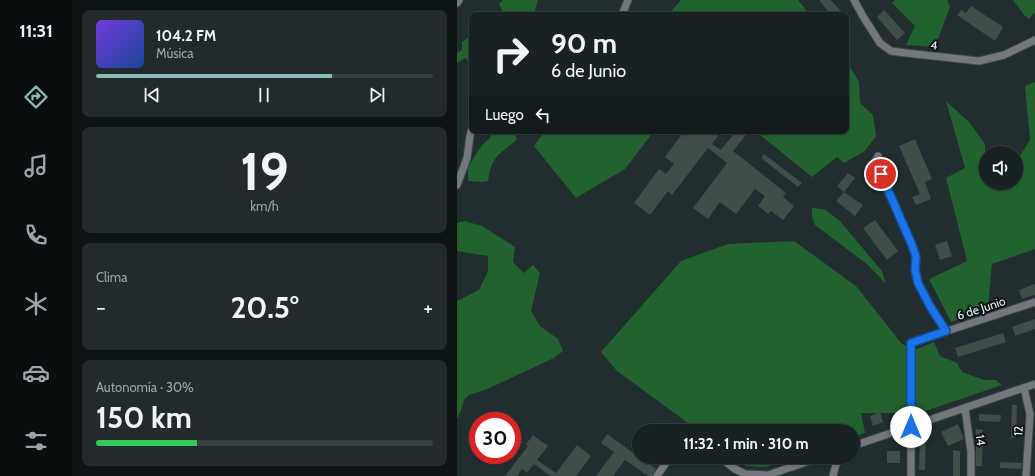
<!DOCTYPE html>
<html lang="es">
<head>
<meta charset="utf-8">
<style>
  body { margin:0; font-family:Cabin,sans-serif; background:#222a2b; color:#f1f3f6; height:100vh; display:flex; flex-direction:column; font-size:15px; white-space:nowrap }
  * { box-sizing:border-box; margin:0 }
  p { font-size:13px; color:#9fa4a6 }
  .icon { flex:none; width:22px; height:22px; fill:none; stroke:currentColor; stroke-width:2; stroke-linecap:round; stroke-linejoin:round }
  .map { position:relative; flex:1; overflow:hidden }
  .drawer { display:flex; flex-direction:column; gap:10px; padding:10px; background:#0e1313; width:385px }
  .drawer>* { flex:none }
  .banner { position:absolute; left:12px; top:12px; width:380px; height:122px; border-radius:8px; box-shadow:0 1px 3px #0004,0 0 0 1px #373f41; background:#192223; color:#f1f3f6; overflow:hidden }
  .buttons { position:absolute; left:522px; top:146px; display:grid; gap:8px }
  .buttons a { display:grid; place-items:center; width:44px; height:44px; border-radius:50%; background:#192223; box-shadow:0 1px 3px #0004,0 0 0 1px #373f41; font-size:20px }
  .speed { position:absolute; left:12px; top:412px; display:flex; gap:8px; font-size:20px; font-weight:700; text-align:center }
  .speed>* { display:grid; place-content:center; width:52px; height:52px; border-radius:50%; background:#192223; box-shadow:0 1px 3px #0004,0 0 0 1px #373f41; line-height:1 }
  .speed .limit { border:6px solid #d22; background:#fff; color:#111 }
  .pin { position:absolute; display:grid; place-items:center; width:34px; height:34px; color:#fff; margin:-17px; border:2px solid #fff; border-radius:50%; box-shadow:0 1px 4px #0007 }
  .me { position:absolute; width:44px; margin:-22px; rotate:0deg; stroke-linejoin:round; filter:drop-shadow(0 0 3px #0008) }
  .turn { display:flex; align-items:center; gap:14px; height:84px; padding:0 16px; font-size:18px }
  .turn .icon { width:52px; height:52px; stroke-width:2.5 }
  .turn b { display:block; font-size:28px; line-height:34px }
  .then { display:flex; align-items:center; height:38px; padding:0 16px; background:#0003; gap:8px; font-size:15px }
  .big { font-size:30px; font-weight:700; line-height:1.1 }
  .drawer .widget { flex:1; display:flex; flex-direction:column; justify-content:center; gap:6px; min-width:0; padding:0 14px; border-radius:8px; background:#222a2b }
  .drawer .dial { align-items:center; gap:0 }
  .dial b { font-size:52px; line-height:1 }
  .song { display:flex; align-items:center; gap:12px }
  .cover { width:48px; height:48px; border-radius:6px; background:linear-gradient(135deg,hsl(260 70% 55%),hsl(220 70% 35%)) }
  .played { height:4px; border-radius:2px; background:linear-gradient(90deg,#8bbbb9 70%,#373f41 70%) }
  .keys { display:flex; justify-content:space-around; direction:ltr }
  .heat { display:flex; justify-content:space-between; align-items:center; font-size:22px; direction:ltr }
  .charge { height:6px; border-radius:3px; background:linear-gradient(90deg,#34c759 30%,#373f41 0) }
  .trip { position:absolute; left:175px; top:424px; width:228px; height:40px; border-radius:20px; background:#192223; box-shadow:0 1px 3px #0004,0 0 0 1px #373f41; font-weight:700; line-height:40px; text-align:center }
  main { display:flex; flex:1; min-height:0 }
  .tabs { display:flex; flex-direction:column; width:72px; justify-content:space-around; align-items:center; background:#0a0e0e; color:#9fa4a6 }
  .tabs .icon { width:28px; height:28px }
  .tabs .on { color:#8bbbb9 }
  .tabs b { font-size:18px; color:#f1f3f6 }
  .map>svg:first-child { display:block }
</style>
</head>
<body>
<main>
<nav class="tabs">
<b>11:31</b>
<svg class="icon on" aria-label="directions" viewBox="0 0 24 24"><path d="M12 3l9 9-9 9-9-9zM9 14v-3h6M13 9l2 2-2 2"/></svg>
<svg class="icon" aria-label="music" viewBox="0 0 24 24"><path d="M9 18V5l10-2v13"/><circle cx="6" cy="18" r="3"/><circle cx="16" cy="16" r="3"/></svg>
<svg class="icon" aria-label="phone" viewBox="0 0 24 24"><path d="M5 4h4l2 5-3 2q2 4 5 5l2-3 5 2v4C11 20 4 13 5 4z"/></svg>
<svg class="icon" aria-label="climate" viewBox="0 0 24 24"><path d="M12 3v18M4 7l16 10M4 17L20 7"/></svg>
<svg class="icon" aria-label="car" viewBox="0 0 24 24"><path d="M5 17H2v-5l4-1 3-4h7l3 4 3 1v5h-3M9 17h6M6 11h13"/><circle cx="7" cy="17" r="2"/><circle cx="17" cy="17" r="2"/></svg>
<svg class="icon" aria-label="filters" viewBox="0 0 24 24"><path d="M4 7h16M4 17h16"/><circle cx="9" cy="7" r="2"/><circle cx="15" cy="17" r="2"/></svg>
</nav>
<section class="drawer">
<div class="widget">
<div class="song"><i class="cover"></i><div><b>104.2 FM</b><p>Música</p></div></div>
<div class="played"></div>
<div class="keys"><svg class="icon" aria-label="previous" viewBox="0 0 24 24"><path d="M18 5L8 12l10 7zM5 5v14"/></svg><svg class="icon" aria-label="pause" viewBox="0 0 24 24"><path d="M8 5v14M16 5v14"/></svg><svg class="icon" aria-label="next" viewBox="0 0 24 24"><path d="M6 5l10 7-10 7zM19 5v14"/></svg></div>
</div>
<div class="widget dial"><b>19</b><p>km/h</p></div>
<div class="widget"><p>Clima</p>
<div class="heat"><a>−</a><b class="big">20.5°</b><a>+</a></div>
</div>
<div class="widget"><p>Autonomía · 30%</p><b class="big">150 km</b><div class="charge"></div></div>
</section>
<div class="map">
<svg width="578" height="476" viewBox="0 0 578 476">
  <rect width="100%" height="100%" fill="#212d2f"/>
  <g fill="#21622f">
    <polygon points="46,0 81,0 77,13 73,15 40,15 46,12 42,4"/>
    <polygon points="224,0 341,0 353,15 293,15 290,12 286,15 211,15"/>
    <polygon points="438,0 490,0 493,7 478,47 449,45 458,26 435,3"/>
    <polygon points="556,0 578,0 578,12 572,19 567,15"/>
    <polygon points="15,35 15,64 8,58 0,63 0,53 5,50 5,42"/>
    <polygon points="389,60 402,82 403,103 416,115 419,136 408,151 387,163 380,157 355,177 303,135 306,131 389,131"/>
    <polygon points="578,82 578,249 535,264 531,308 494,322 472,279 510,261 489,178 508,168 489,101 512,122 528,144 529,183 559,183 559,162 573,140 568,86"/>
    <path d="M35,131H58L57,133L60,139C54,146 44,151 38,159C34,165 32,173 31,181L25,182L11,181V167L25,145L33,138Z"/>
    <polygon points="88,131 197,131 168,169 119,198 77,146"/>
    <polygon points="355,208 367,209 383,221 425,271 429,284 411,265 358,225 355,217"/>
    <polygon points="8,221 25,226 58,247 56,262 67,273 76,265 83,273 74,311 83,326 101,339 106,351 97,358 28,390 12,395 7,400 4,411 0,419 0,301 22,290 31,271 31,256 0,251 0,223"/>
    <polygon points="337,241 399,286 445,344 460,349 477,342 483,356 500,363 505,372 527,380 539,380 545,385 463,413 404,413 408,433 396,437 396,431 242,431 160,371 144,352 224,261 271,244"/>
    <polygon points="277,457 337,457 309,467 289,466"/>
  </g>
  <g fill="#404d49">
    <polygon points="362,0 374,0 387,15 374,15"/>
    <polygon points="514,6 546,27 538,41 500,15 504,10 509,13"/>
    <polygon points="427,10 448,33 440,40 420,17"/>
    <polygon points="227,131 265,131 255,144 264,150 279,131 292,131 276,151 329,193 326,197 337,206 326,220 314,211 311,214 301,206 308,196 298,189 279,214 263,202 251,219 236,208 270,163 251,148 215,195 211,191 193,215 177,203 202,169 209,174 217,164 208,157"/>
    <polygon points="458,139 475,179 468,182 474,199 459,205 455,197 463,194 442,146"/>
    <polygon points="307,154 345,183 341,187 304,158"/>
    <polygon points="391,173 398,178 387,192 380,186"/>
    <polygon points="387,192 406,205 398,216 379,201"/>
    <polygon points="418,220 441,251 430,260 406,228"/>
    <polygon points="490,241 495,256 483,260 478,245"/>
    <polygon points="578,284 578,295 565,299 562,290"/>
    <polygon points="578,319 578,329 558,336 555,327"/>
    <polygon points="546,333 549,342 501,357 498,348"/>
    <polygon points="555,405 560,405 559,438 554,438"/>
    <polygon points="423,412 426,422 416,426 413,416"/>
    <polygon points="522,414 544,415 543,422 522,421"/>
    <polygon points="501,424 507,439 491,446 484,432"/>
    <polygon points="519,429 526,430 525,466 519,466"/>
    <polygon points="150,434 199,469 195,476 191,476 168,460 156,476 139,476 157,452 144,443"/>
    <polygon points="76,435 91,446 80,460 99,473 120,445 134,456 119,476 93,476 77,464 70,473 65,469 60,476 48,476 71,446 69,444"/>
    <polygon points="463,435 469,436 468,470 462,470"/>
    <polygon points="496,450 503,451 503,476 496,476"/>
    <rect x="430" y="451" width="13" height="12"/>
    <polygon points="543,462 565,463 564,469 543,468"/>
  </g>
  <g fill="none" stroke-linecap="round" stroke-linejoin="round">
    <defs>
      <g id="minor">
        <polyline points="397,0 407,18 423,43 434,51 449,53 522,61 547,55 578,40"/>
        <polyline points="0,3 2,0"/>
        <polyline points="165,15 171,0"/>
        <polyline points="421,156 419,160 419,164 455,245 459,257 458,270 461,283 473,306 489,331"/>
        <polyline points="0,185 10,158 13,136 15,128"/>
        <polyline points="567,388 573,414 569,476"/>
        <polyline points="508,408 514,452 514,476"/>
        <polyline points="396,446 578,384"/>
        <polyline points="262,457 278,469 288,474 311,475 364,457"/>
        <polyline points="200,476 213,457"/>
        <polyline points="376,476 379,464 378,457"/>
        <polyline points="454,476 454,343 578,302"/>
      </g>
    </defs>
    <use href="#minor" stroke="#3d484a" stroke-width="9"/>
    <use href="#minor" stroke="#74787c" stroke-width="7"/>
  </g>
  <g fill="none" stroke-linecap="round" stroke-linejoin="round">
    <defs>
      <polyline id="route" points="424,174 455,245 459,257 458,270 461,283 473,306 489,331 454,343 454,427"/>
    </defs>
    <use href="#route" stroke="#114b97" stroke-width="10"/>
    <use href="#route" stroke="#1a73e8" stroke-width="7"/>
  </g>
  <g text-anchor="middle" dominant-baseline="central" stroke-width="4" stroke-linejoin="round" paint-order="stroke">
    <g font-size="12" fill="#e8f0f1" stroke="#0f1415">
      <text transform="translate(477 45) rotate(6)">4</text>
      <text transform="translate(524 308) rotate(-18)">6 de Junio</text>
      <text transform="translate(561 431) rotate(-87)">12</text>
      <text transform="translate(524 440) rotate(82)">14</text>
    </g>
  </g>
</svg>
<div class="buttons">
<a><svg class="icon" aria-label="sound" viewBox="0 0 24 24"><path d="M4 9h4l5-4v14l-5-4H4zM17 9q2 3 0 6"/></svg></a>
</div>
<div class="speed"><div class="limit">30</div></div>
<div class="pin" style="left:424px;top:174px;background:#d93025"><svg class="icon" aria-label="arrive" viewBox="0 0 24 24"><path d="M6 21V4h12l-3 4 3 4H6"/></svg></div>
<svg class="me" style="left:454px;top:427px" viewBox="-20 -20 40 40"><circle r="19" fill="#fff"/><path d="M0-13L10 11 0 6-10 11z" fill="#1a73e8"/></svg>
<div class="trip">11:32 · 1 min · 310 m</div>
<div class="banner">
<div class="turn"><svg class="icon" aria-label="right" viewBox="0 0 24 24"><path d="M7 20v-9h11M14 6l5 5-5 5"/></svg><div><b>90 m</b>6 de Junio</div></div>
<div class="then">Luego<svg class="icon" aria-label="left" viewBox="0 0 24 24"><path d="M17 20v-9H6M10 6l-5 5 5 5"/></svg></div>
</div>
</div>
</main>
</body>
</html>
